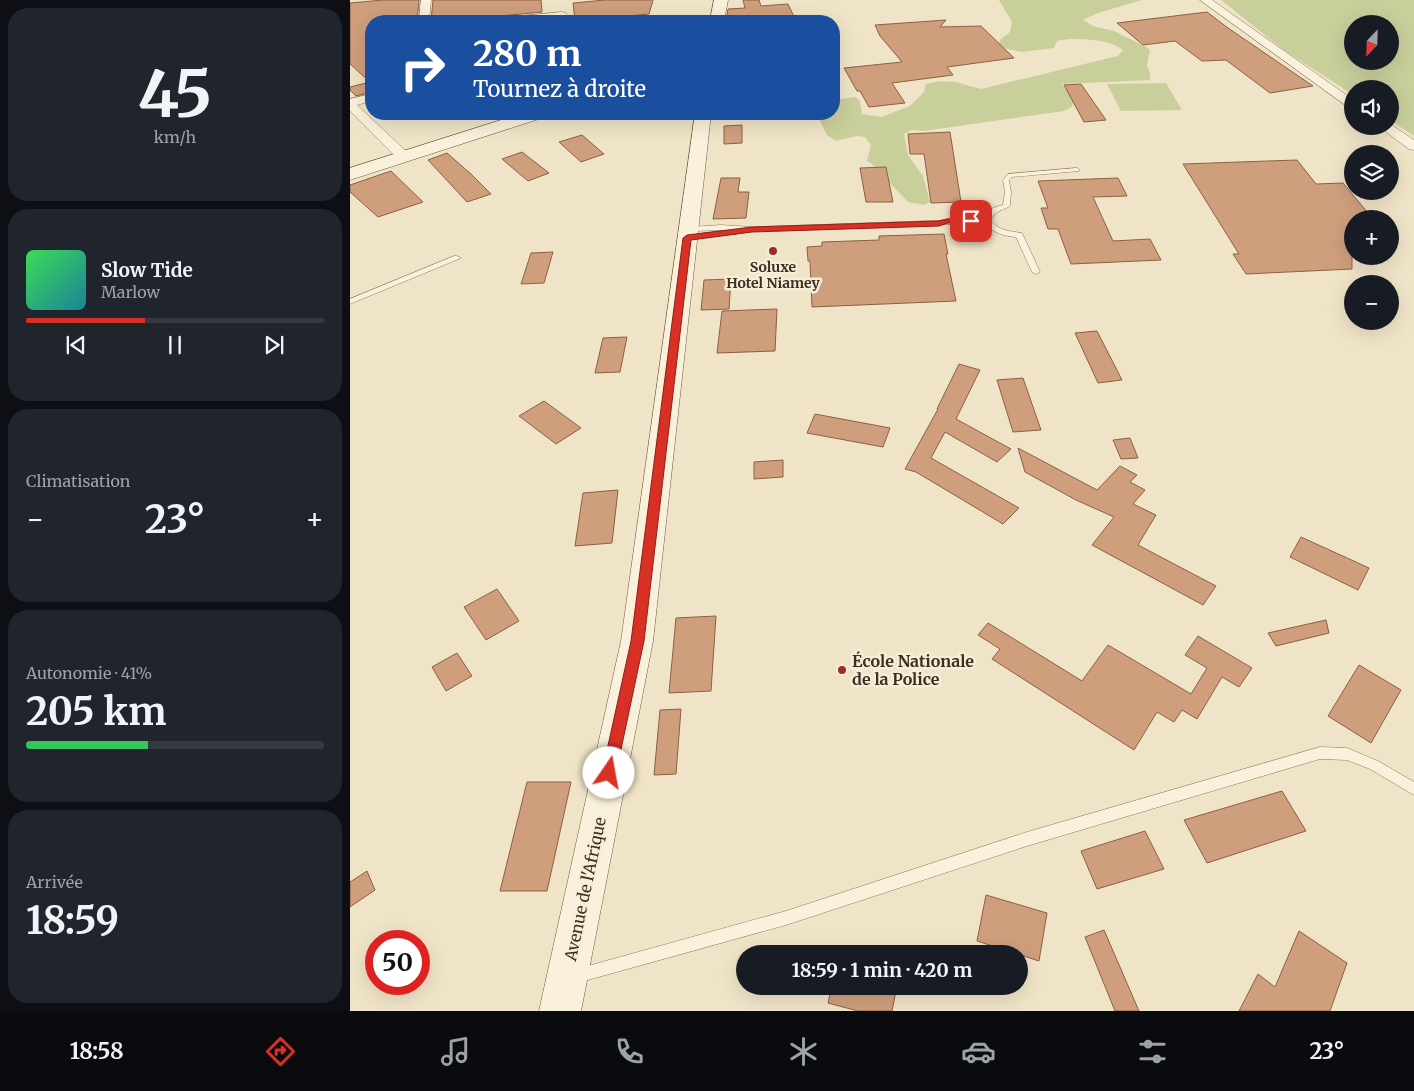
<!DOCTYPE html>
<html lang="fr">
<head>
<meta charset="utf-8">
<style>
  body { margin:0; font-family:Merriweather,serif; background:#20242c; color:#f1f3f6; height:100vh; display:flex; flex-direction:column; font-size:19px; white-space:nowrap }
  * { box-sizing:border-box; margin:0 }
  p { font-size:16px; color:#9ea1a6 }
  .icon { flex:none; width:28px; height:28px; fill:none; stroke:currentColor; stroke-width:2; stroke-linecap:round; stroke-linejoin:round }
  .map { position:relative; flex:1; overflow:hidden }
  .side { display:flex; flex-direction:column; gap:8px; padding:8px; background:#0d0f14; width:350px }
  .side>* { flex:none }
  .top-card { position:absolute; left:15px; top:15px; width:475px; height:105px; border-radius:20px; box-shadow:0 5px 20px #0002; background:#1a4fa0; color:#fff; overflow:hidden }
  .needle { width:32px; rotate:203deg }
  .tools { position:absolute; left:994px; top:15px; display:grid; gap:10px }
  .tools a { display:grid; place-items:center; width:55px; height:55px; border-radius:50%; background:#171b24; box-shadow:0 5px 20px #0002; font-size:25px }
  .speed { position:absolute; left:15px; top:930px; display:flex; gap:10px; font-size:25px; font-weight:700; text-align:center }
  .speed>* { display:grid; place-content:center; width:65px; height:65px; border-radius:50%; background:#171b24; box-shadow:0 5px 20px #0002; line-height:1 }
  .speed .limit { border:8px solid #d22; background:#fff; color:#111 }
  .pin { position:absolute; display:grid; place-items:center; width:42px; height:42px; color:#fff; margin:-21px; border-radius:10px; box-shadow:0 2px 8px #0006 }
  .me { position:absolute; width:55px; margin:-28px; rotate:12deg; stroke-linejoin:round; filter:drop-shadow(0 0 4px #0008) }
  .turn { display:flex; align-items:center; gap:18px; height:105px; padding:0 25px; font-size:22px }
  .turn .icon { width:65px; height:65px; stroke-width:2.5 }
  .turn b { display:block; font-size:35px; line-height:42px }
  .big { font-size:38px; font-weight:700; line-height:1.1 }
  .side .widget { flex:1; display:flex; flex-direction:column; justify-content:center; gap:8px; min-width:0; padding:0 18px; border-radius:20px; background:#20242c }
  .side .dial { align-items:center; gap:0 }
  .dial b { font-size:65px; line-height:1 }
  .song { display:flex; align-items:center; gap:15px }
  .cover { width:60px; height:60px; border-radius:8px; background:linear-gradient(135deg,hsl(130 70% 55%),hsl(190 70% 35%)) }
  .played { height:5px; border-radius:2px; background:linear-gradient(90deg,#d93025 40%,#363941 40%) }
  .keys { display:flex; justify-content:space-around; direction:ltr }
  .heat { display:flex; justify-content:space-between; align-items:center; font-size:28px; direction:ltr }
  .charge { height:8px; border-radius:4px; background:linear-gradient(90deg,#34c759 41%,#363941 0) }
  .trip { position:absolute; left:386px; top:945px; width:292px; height:50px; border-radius:25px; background:#171b24; box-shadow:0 5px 20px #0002; font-weight:700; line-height:50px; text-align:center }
  .tab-bar { display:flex; height:80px; justify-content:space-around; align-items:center; background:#090b0e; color:#9ea1a6 }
  .tab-bar .icon { width:35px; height:35px }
  .tab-bar .current { color:#d93025 }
  .tab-bar b { font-size:22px; color:#f1f3f6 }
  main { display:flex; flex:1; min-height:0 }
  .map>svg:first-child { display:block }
</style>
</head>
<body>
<main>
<section class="side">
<div class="widget dial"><b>45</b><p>km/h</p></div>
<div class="widget">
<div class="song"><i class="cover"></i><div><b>Slow Tide</b><p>Marlow</p></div></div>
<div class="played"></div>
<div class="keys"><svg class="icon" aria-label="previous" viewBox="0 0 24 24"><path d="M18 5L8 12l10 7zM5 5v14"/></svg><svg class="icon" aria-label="pause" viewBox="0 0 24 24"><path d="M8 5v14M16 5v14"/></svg><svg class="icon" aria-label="next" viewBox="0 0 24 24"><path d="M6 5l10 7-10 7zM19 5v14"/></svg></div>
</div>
<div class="widget"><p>Climatisation</p>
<div class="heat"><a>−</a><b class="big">23°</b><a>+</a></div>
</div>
<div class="widget"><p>Autonomie · 41%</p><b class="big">205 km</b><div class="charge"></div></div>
<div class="widget"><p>Arrivée</p><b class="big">18:59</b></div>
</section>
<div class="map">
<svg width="1064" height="1011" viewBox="0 0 1064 1011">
  <rect width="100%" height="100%" fill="#f0e4c8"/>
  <g fill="#c9cf9b" fill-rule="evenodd">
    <path d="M649,0H792L748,13L733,20L743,26L764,31L796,47L800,50L797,65L800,74V80L712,84L715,89L724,97L722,107L714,111L574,131L562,130L554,134L558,155L573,176L580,202L574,205L558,202L522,164L517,161L521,145L515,137L507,136L486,141L477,135L467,115L484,114V100L505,97L510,101L512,114L531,117L560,106L574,92L576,84L590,81L605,82L631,89L768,56L773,50C759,39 725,37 707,41L704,48L671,52L648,47L650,40L660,32L662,22Z"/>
    <path d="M871,0H1064V136L1040,120V89H1002V94L935,51ZM1002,24H1040V61H1002Z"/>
    <polygon points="816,83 832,110 771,111 757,84"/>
  </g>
  <g fill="#cf9f7d" stroke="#8d5f41">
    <polygon points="33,0 69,0 67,21 21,21 21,92 6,96 0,90 0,87 20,82 0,64 0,3"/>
    <polygon points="83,0 191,0 192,12 150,16 143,21 118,21 118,19 81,21"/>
    <polygon points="255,0 303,0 299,14 256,18 256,21 225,21 223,3"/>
    <polygon points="393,0 409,0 411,6 438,4 446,21 430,21 429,19 376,21 378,9 395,8"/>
    <polygon points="857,12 878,28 963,86 920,93 876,60 852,61 825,41 793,45 767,23"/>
    <polygon points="596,20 590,27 631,26 664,58 597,67 603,75 542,83 555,103 519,107 510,91 507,91 494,68 552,62 530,36 525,25"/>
    <polygon points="731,84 756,120 734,122 714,85"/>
    <polygon points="392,125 392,143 374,144 374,126"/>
    <polygon points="600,132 611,202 581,203 574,154 560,154 558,134"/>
    <polygon points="232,135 254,154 231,162 209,142"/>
    <polygon points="172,152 199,173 178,181 152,159"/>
    <polygon points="97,153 121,174 141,194 117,202 78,160"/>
    <polygon points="947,160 966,184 993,183 1023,219 1002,219 1002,269 896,274 883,254 889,254 833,164"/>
    <polygon points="536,167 543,202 516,202 510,168"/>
    <polygon points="41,171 73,202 28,217 0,192 0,185"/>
    <polygon points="371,178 390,178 388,192 399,192 396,218 363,219"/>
    <polygon points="768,178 777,196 743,197 763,241 800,239 811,260 721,264 708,229 698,229 691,208 698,208 688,181"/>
    <polygon points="594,234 598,254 596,254 606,301 462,307 460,261 458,261 457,247 472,246 472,242 529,240 529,236"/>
    <polygon points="203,252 194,283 171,284 181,253"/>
    <polygon points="381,279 379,309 351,310 354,280"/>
    <polygon points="427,309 425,351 367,353 372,311"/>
    <polygon points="747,331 772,380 748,383 725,333"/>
    <polygon points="277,337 270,372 245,373 253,338"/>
    <polygon points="609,364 630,370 606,419 661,449 647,462 595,432 581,458 669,508 653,524 566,472 555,469 588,409 587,409"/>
    <polygon points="673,378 691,430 663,432 647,380"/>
    <polygon points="194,401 231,428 206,444 169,416"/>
    <polygon points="465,414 540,428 533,447 457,433"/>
    <polygon points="780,438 788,458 771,459 763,440"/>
    <polygon points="668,448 747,490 770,466 787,475 780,482 795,490 783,504 806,515 788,545 866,586 853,605 742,545 764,517 726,500 675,472"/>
    <polygon points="433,460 433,477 404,479 404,462"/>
    <polygon points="268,490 262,543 225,546 233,493"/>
    <polygon points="951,537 1019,568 1008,590 940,557"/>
    <polygon points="147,589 169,621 136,640 114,607"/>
    <polygon points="366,616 361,691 319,693 326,618"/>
    <polygon points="976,620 979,633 926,646 918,633"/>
    <polygon points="638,623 732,681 758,645 841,694 857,668 835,655 848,636 902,668 889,687 872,677 847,719 832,710 824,722 807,712 784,750 642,659 650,649 628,635"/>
    <polygon points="107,653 122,676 96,691 82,667"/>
    <polygon points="1009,665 1051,690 1021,743 978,716"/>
    <polygon points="331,709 326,774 304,775 310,710"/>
    <polygon points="177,782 221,782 197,891 150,891"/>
    <polygon points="932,791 956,831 857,863 834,820"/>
    <polygon points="795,831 814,869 747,889 731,851"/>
    <polygon points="17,871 25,890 0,907 0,882"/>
    <polygon points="636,895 697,913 689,961 627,941"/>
    <polygon points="754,930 789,1011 765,1011 735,937"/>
    <polygon points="949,931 997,963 980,1011 889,1011 908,974 925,987"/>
    <polygon points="482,986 547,986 542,1011 508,1011 478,1003"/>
  </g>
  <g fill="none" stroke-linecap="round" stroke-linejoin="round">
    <defs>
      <g id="lane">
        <path d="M727,168L730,170L729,171L662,177L659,180L661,192L660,206C652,211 644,210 641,221C650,231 659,231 672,233L690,272L686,274L682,272L666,237C654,236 643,233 635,223L402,231L388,230L390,232L386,234L337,239L333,237L337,235L384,230L339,231L335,229L339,227L371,225L402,227L634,219C637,209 644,207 653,205L655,192L653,180L658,174Z"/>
        <polygon points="104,256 107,256 111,258 0,304 0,299"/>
        <polygon points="970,747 997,748 1028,761 1064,782 1064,795 1020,769 997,760 970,759 677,846 436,925 227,983 222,981 220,976 222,971 227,969 436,911 677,832"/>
      </g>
      <g id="street">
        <polygon points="71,0 81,0 79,21 69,21"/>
        <polygon points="850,0 862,0 1002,99 1002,107 998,107"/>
        <polygon points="212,12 216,13 216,17 179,21 145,21 150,18"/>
        <polygon points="21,94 21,101 7,105 58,153 60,156 58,159 48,159 0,111 0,99"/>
        <polygon points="1040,124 1064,140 1064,150 1059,149 1028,126 1040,126"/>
      </g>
      <g id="secondary">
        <polygon points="364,0 378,0 374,21 360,21"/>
        <polygon points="170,114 194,114 192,118 0,180 0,168"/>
        <polygon points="345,114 361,114 303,641 231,1011 189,1011 271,641"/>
      </g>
    </defs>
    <use href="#lane" stroke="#8d765c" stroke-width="1"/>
    <use href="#street" stroke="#8d765c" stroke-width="1"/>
    <use href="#secondary" stroke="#6f573f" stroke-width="1"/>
    <use href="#lane" fill="#faf1dc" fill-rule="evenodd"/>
    <use href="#street" fill="#faf1dc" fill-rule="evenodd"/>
    <use href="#secondary" fill="#faf1dc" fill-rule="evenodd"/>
  </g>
  <polygon fill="#d93025" stroke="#8d1f18" points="621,218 625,221 624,223 598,223 589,226 402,232 341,240 294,641 266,773 264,778 259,780 254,778 252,773 281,641 333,238 337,235 402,227 588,221 597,219"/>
  <g fill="#9e2a2b" stroke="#f7eed8" stroke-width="2">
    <circle cx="423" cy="251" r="5"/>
    <circle cx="492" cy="670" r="5"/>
  </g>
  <g text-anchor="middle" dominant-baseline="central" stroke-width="5" stroke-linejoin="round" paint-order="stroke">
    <g font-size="14" font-weight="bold" fill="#3d2e20" stroke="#f7eed8">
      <text x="423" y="267">Soluxe<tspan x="423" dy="16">Hotel Niamey</tspan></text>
    </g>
    <g font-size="16" font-weight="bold" fill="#3d2e20" stroke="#f7eed8" text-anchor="start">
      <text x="502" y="661">École Nationale<tspan x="502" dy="18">de la Police</tspan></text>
    </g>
    <g font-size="16" fill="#3d2e20" stroke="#f7eed8">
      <text transform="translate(235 889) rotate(-78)">Avenue de l'Afrique</text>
    </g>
  </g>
</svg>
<div class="tools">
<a><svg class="needle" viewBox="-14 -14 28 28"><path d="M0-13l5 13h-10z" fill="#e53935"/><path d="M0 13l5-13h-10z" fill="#9ea1a6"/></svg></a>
<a><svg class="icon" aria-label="sound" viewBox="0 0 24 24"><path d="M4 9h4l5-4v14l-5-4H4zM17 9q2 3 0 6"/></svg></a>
<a><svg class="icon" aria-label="layers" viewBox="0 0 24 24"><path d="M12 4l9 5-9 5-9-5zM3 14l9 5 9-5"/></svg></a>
<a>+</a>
<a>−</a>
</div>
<div class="speed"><div class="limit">50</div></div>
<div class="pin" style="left:621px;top:221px;background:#d93025"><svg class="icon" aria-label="arrive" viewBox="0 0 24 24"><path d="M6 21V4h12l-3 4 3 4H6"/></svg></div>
<svg class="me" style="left:259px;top:773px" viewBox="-20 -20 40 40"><circle r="19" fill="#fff"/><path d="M0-13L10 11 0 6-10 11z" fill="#d93025"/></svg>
<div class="trip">18:59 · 1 min · 420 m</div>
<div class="top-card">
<div class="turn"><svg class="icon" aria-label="right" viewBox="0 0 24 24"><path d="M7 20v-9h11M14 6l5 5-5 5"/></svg><div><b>280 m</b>Tournez à droite</div></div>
</div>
</div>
</main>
<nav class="tab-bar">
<b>18:58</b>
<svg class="icon current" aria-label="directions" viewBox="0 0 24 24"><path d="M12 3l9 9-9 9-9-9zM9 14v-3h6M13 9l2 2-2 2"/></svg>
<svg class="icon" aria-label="music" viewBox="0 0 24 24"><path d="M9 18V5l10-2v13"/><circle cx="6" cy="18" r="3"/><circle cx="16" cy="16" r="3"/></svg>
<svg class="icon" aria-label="phone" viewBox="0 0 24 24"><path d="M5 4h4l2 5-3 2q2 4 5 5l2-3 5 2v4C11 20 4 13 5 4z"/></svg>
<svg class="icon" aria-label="climate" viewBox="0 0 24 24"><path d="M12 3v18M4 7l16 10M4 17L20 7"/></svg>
<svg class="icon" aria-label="car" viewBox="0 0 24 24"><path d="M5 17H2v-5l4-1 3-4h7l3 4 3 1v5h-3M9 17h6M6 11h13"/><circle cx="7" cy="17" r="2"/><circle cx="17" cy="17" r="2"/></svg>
<svg class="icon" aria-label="filters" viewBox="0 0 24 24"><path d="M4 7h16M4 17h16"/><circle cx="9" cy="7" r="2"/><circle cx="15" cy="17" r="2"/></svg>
<b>23°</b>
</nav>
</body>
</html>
